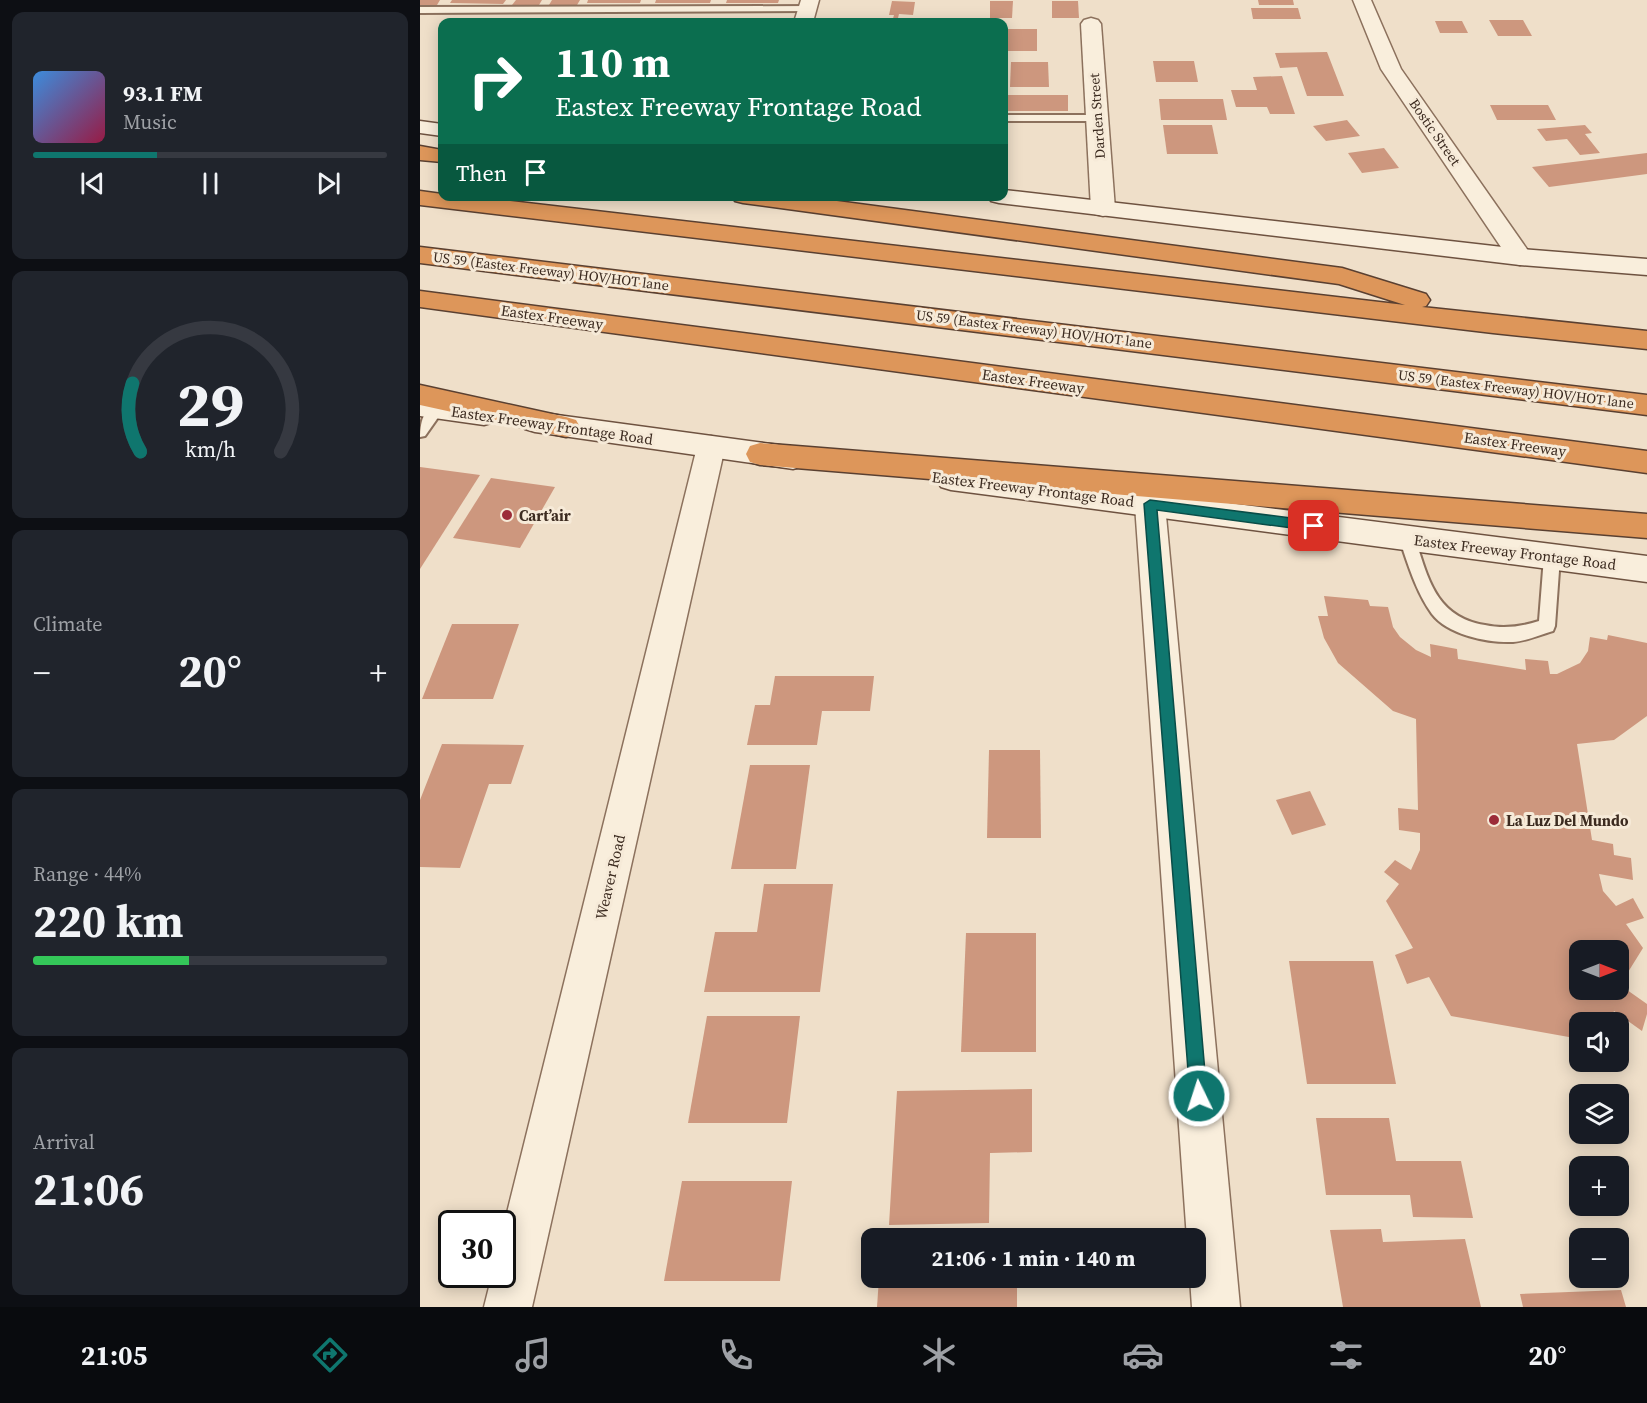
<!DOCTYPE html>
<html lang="en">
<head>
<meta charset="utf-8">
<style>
  body { margin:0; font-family:"Source Serif 4",serif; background:#20242c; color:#f1f3f6; height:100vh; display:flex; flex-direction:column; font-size:22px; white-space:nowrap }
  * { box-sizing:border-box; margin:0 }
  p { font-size:20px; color:#9ea1a6 }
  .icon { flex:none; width:33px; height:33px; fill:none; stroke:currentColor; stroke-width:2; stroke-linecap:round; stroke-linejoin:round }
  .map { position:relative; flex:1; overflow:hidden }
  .drawer { display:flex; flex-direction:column; gap:12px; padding:12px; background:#0d0f14; width:420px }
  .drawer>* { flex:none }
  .top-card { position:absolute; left:18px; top:18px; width:570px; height:183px; border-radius:12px; box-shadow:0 3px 15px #0003; background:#0b6e4f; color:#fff; overflow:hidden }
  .needle { width:39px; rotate:90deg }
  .tools { position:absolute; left:1149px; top:940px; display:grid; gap:12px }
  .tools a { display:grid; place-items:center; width:60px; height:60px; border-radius:12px; background:#171b24; box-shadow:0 3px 15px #0003; font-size:30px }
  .speed { position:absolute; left:18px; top:1210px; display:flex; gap:12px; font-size:30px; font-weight:700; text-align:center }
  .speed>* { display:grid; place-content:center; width:78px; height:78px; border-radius:50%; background:#171b24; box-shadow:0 3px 15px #0003; line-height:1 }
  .speed .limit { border:3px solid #111; border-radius:9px; background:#fff; color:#111 }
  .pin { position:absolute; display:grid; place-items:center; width:51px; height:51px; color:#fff; margin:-26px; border-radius:12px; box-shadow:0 3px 9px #0006 }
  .me { position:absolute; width:66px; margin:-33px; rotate:356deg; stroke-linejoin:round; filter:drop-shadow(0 0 4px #0008) }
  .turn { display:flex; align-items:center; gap:21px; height:126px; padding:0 18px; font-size:27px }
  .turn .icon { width:78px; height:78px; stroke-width:2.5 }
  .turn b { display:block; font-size:42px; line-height:51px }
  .then { display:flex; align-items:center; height:57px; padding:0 18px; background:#0003; gap:12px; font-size:22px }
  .big { font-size:45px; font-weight:700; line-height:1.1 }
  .drawer .tile { flex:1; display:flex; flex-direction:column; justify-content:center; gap:9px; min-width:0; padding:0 21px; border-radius:12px; background:#20242c }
  .drawer .dial { align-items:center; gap:0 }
  .dial svg { height:156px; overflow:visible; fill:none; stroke:#363941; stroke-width:7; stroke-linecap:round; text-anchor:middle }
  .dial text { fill:#f1f3f6; stroke:none }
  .song { display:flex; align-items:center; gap:18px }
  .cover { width:72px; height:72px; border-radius:9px; background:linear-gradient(135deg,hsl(210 70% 55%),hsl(340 70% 35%)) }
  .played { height:6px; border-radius:3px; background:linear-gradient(90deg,#0f766e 35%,#363941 35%) }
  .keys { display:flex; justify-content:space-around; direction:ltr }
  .heat { display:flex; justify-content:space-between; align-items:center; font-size:33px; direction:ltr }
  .charge { height:9px; border-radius:4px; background:linear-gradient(90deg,#34c759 44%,#363941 0) }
  .trip { position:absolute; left:441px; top:1228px; width:345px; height:60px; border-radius:12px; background:#171b24; box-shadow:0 3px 15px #0003; font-weight:700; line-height:60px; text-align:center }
  .tabs { display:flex; height:96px; justify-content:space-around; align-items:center; background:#090b0e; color:#9ea1a6 }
  .tabs .icon { width:42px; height:42px }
  .tabs .on { color:#0f766e }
  .tabs b { font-size:27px; color:#f1f3f6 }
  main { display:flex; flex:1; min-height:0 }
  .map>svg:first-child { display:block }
</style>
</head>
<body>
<main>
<section class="drawer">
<div class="tile">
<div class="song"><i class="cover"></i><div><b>93.1 FM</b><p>Music</p></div></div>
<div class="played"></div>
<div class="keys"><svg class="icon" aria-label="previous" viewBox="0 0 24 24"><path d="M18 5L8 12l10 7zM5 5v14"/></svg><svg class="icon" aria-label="pause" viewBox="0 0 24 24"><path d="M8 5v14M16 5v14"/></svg><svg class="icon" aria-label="next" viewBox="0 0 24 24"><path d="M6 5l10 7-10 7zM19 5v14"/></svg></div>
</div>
<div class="tile dial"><svg viewBox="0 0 100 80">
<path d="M14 69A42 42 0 1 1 86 69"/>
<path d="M14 69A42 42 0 0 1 10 34" stroke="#0f766e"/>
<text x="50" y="56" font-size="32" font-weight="700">29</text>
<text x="50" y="72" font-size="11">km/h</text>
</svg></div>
<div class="tile"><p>Climate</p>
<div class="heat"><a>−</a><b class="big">20°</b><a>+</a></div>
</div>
<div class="tile"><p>Range · 44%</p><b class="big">220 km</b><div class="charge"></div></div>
<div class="tile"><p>Arrival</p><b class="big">21:06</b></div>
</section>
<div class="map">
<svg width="1227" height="1307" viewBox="0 0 1227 1307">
  <rect width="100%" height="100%" fill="#efdfc9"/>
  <g fill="#cd977e" fill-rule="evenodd">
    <polygon points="0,0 20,0 17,5 0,5"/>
    <polygon points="32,0 86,0 83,4 30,3"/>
    <polygon points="96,0 122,0 119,5 92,5"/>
    <polygon points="132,0 160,0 157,5 129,5"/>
    <polygon points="168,0 221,0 220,3 167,3"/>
    <polygon points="236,0 291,0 290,3 235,3"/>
    <polygon points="307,0 359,0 358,3 306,3"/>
    <polygon points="838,0 873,0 874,5 839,5"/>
    <polygon points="472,1 495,2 493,15 479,14 477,22 472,22 474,15 469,15"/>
    <polygon points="570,1 593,1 592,18 570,18"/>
    <polygon points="632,1 658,1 659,18 632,18"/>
    <polygon points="831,8 878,8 881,19 833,19"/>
    <polygon points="1069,20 1103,20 1112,36 1078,36"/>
    <polygon points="1015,21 1042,21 1048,33 1020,33"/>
    <rect x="584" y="29" width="33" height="22"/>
    <polygon points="907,52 924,96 887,96 877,67 860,68 855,53"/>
    <polygon points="733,61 774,61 778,82 736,82"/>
    <polygon points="591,62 628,62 629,87 590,87"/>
    <polygon points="862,76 875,114 850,114 847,107 816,107 811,90 837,90 833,77"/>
    <rect x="584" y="95" width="64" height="16"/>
    <polygon points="739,99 803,99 807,120 741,120"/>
    <polygon points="1070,105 1128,105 1136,120 1077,120"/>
    <polygon points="927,120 940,136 906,141 893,126"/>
    <polygon points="743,125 792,125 798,154 747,154"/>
    <polygon points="1165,125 1172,133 1165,134 1180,153 1160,155 1147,139 1126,141 1117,129"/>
    <polygon points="964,148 979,168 942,173 928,153"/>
    <polygon points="1227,153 1227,174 1129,187 1112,167"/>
    <polygon points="0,467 60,475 0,569"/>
    <polygon points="71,478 135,487 100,548 33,538"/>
    <path d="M904,596L948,600L950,606L968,607L973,627L980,637L996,650L1011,657L1010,644L1037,649L1038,659L1106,670L1105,659L1128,661L1130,674H1137L1160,663L1168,651L1170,637L1187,640L1188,635L1227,643V716L1194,740L1157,744L1172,840L1193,844L1194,855L1211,858L1213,880L1179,874L1183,891L1196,906L1213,898L1224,918L1206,924L1223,948L1200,985L1227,1004V1014L1222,1031L1194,1011L1189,1023H1160V1039L1031,1016L1009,977L987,984L975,955L993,948L966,901L979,884L964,872L975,860L991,870L1000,850V833L979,830L978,808L998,810L996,719L973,711L918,663L904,638L898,616H908ZM1160,951H1198V990H1160Z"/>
    <polygon points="32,624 99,624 73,699 2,699"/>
    <polygon points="355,676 454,676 450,711 402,711 397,745 327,745 335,705 350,705"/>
    <polygon points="22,744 104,745 91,784 69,784 40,868 0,867 0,800"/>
    <polygon points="569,750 620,750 621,838 567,838"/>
    <polygon points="330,765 390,765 376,869 311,869"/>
    <polygon points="890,791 906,825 872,835 856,800"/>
    <polygon points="344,884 413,884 400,992 284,992 295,932 337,932"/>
    <polygon points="546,933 616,933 616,1052 541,1052"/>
    <polygon points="869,961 953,961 976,1084 887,1084"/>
    <polygon points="287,1016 380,1016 367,1123 268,1123"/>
    <polygon points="612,1089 612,1152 570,1153 569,1223 469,1225 477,1091"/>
    <polygon points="896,1118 969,1118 976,1161 1041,1161 1053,1218 993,1217 990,1195 906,1195"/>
    <polygon points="262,1181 372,1181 360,1281 244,1281"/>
    <polygon points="961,1229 963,1242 1045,1239 1061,1307 923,1307 910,1230"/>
    <polygon points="459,1278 597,1278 597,1307 457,1307"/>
    <polygon points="1201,1290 1206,1307 1103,1307 1100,1294"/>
  </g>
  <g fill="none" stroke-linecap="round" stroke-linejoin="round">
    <defs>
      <g id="service">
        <polygon points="391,6 393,8 388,11 0,13 0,7"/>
        <polygon points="584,115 677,115 682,118 677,121 584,121"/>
        <path d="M17,404L24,409L5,436L0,437C0,424 3,408 17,404Z"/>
        <path d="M987,532L992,534L995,538C1008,579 1016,617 1065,625C1084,629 1100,627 1119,621L1124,557L1127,553L1132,551L1137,553L1140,557L1135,626L1133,631C1120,635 1106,641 1093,642C1068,643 1028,635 1012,614C996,592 988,564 979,538L982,534Z"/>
      </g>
      <g id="minor">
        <polygon points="381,0 399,0 393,22 374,22"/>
        <polygon points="933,0 951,0 981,69 1109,252 1112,257 1109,262 1100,265 1091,262 961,69"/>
        <polygon points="671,18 678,20 681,24 695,209 691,214 683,216 675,214 671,209 661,24 664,20"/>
        <polygon points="730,494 741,497 745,505 820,1307 772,1307 770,1278 776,1278 776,1239 767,1239 715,505 719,497"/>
      </g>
      <polygon id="tertiary" points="291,436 301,440 305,447 112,1307 64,1307 72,1275 82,1275 82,1233 277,447 281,440"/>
      <g id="secondary">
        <polygon points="0,121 22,124 22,136 0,133"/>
        <polygon points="584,190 1100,249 1227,259 1227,275 1100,265 579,203 571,201 568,196 584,196"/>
        <polygon points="0,396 64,405 74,408 78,415 74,422 64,425 0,416"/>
        <polygon points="115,412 373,447 383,450 387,458 383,466 373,469 115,432 105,429 101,422 105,415"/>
        <polygon points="531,468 1227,556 1227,582 531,490 521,487 516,479 521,471"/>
      </g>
      <g id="motorway">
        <polygon points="0,146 22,150 22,162 0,160"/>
        <polygon points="0,191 22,194 22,196 47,196 985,305 919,284 323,203 315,201 312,196 379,196 922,268 1006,294 1010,300 1006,306 1002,307 1227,331 1227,349 1073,333 0,205"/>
        <polygon points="0,247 1227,395 1227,415 0,263"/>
        <polygon points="0,291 1227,451 1227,473 0,307"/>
        <polygon points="0,385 146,417 156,420 160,427 156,434 146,437 0,405"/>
        <polygon points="340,443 1227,514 1227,538 340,465 330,462 326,454 330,446"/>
      </g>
    </defs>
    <use href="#service" stroke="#8c715d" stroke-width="4"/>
    <use href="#minor" stroke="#8c715d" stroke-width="3"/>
    <use href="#tertiary" stroke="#8c715d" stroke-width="3"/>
    <use href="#secondary" stroke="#6e5240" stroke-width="3"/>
    <use href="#motorway" stroke="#5a4031" stroke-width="3"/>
    <use href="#service" fill="#f9eedc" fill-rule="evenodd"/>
    <use href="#minor" fill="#f9eedc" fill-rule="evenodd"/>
    <use href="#tertiary" fill="#f9eedc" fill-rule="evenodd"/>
    <use href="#secondary" fill="#f9eedc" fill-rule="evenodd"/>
    <use href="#motorway" fill="#dd965a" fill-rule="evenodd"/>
  </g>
  <polygon fill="#0f766e" stroke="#0a4d48" stroke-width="1.5" points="730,500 894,521 900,526 894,531 737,510 787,1096 785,1102 779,1105 772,1102 770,1096 724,504"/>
  <g fill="#9c2c39" stroke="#f6ead8" stroke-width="2">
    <circle cx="87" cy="515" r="6"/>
    <circle cx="1074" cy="820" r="6"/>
  </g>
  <g text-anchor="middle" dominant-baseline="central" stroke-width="6" stroke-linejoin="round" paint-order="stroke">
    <g font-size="14" fill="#3c2b20" stroke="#f6ead8">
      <text transform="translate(677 116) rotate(-94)">Darden Street</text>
      <text transform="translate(1015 132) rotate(55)">Bostic Street</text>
      <text transform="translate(131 271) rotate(7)">US 59 (Eastex Freeway) HOV/HOT lane</text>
      <text transform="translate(614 329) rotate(7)">US 59 (Eastex Freeway) HOV/HOT lane</text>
      <text transform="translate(1096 389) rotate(7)">US 59 (Eastex Freeway) HOV/HOT lane</text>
    </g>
    <g font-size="15" fill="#3c2b20" stroke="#f6ead8">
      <text transform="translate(132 317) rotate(8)">Eastex Freeway</text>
      <text transform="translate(613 381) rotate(8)">Eastex Freeway</text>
      <text transform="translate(132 425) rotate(8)">Eastex Freeway Frontage Road</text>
      <text transform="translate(1095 444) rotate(8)">Eastex Freeway</text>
      <text transform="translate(613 489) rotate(7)">Eastex Freeway Frontage Road</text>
      <text transform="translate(1095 552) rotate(7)">Eastex Freeway Frontage Road</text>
      <text transform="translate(190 877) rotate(-77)">Weaver Road</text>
    </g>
    <g font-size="15" font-weight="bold" fill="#3c2b20" stroke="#f6ead8" text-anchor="start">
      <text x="99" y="515">Cart’air</text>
      <text x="1086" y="820">La Luz Del Mundo</text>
    </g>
  </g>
</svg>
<div class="tools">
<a><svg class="needle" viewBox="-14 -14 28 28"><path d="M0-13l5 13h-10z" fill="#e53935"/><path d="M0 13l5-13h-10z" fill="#9ea1a6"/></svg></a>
<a><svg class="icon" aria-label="sound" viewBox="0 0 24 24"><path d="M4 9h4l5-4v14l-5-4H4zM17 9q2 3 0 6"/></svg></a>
<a><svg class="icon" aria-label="layers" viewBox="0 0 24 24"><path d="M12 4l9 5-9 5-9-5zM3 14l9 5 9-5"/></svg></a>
<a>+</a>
<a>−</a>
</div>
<div class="speed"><div class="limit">30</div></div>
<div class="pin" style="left:894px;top:526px;background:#d93025"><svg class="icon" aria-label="arrive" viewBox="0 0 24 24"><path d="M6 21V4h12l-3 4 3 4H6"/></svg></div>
<svg class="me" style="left:779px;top:1096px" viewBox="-20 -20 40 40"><circle r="17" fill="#0f766e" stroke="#fff" stroke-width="3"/><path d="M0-11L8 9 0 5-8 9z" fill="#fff"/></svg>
<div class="trip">21:06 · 1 min · 140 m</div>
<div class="top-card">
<div class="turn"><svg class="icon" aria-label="right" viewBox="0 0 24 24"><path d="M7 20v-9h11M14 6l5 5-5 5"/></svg><div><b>110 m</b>Eastex Freeway Frontage Road</div></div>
<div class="then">Then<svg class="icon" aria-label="arrive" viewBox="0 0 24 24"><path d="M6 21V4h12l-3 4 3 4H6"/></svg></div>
</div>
</div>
</main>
<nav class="tabs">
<b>21:05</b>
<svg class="icon on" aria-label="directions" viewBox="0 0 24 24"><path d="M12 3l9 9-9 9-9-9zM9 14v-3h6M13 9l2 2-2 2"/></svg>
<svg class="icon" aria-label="music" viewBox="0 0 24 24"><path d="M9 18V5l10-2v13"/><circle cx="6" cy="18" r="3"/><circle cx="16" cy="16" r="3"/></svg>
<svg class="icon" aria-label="phone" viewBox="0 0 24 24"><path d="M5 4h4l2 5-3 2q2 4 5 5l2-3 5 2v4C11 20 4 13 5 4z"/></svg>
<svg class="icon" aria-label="climate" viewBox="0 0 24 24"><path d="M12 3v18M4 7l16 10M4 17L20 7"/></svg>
<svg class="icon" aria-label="car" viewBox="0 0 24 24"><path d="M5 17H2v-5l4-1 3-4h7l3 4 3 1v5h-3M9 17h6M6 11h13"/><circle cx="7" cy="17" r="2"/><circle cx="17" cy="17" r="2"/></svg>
<svg class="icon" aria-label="filters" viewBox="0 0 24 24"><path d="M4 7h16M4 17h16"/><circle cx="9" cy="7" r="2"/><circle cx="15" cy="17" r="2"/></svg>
<b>20°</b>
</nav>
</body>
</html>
